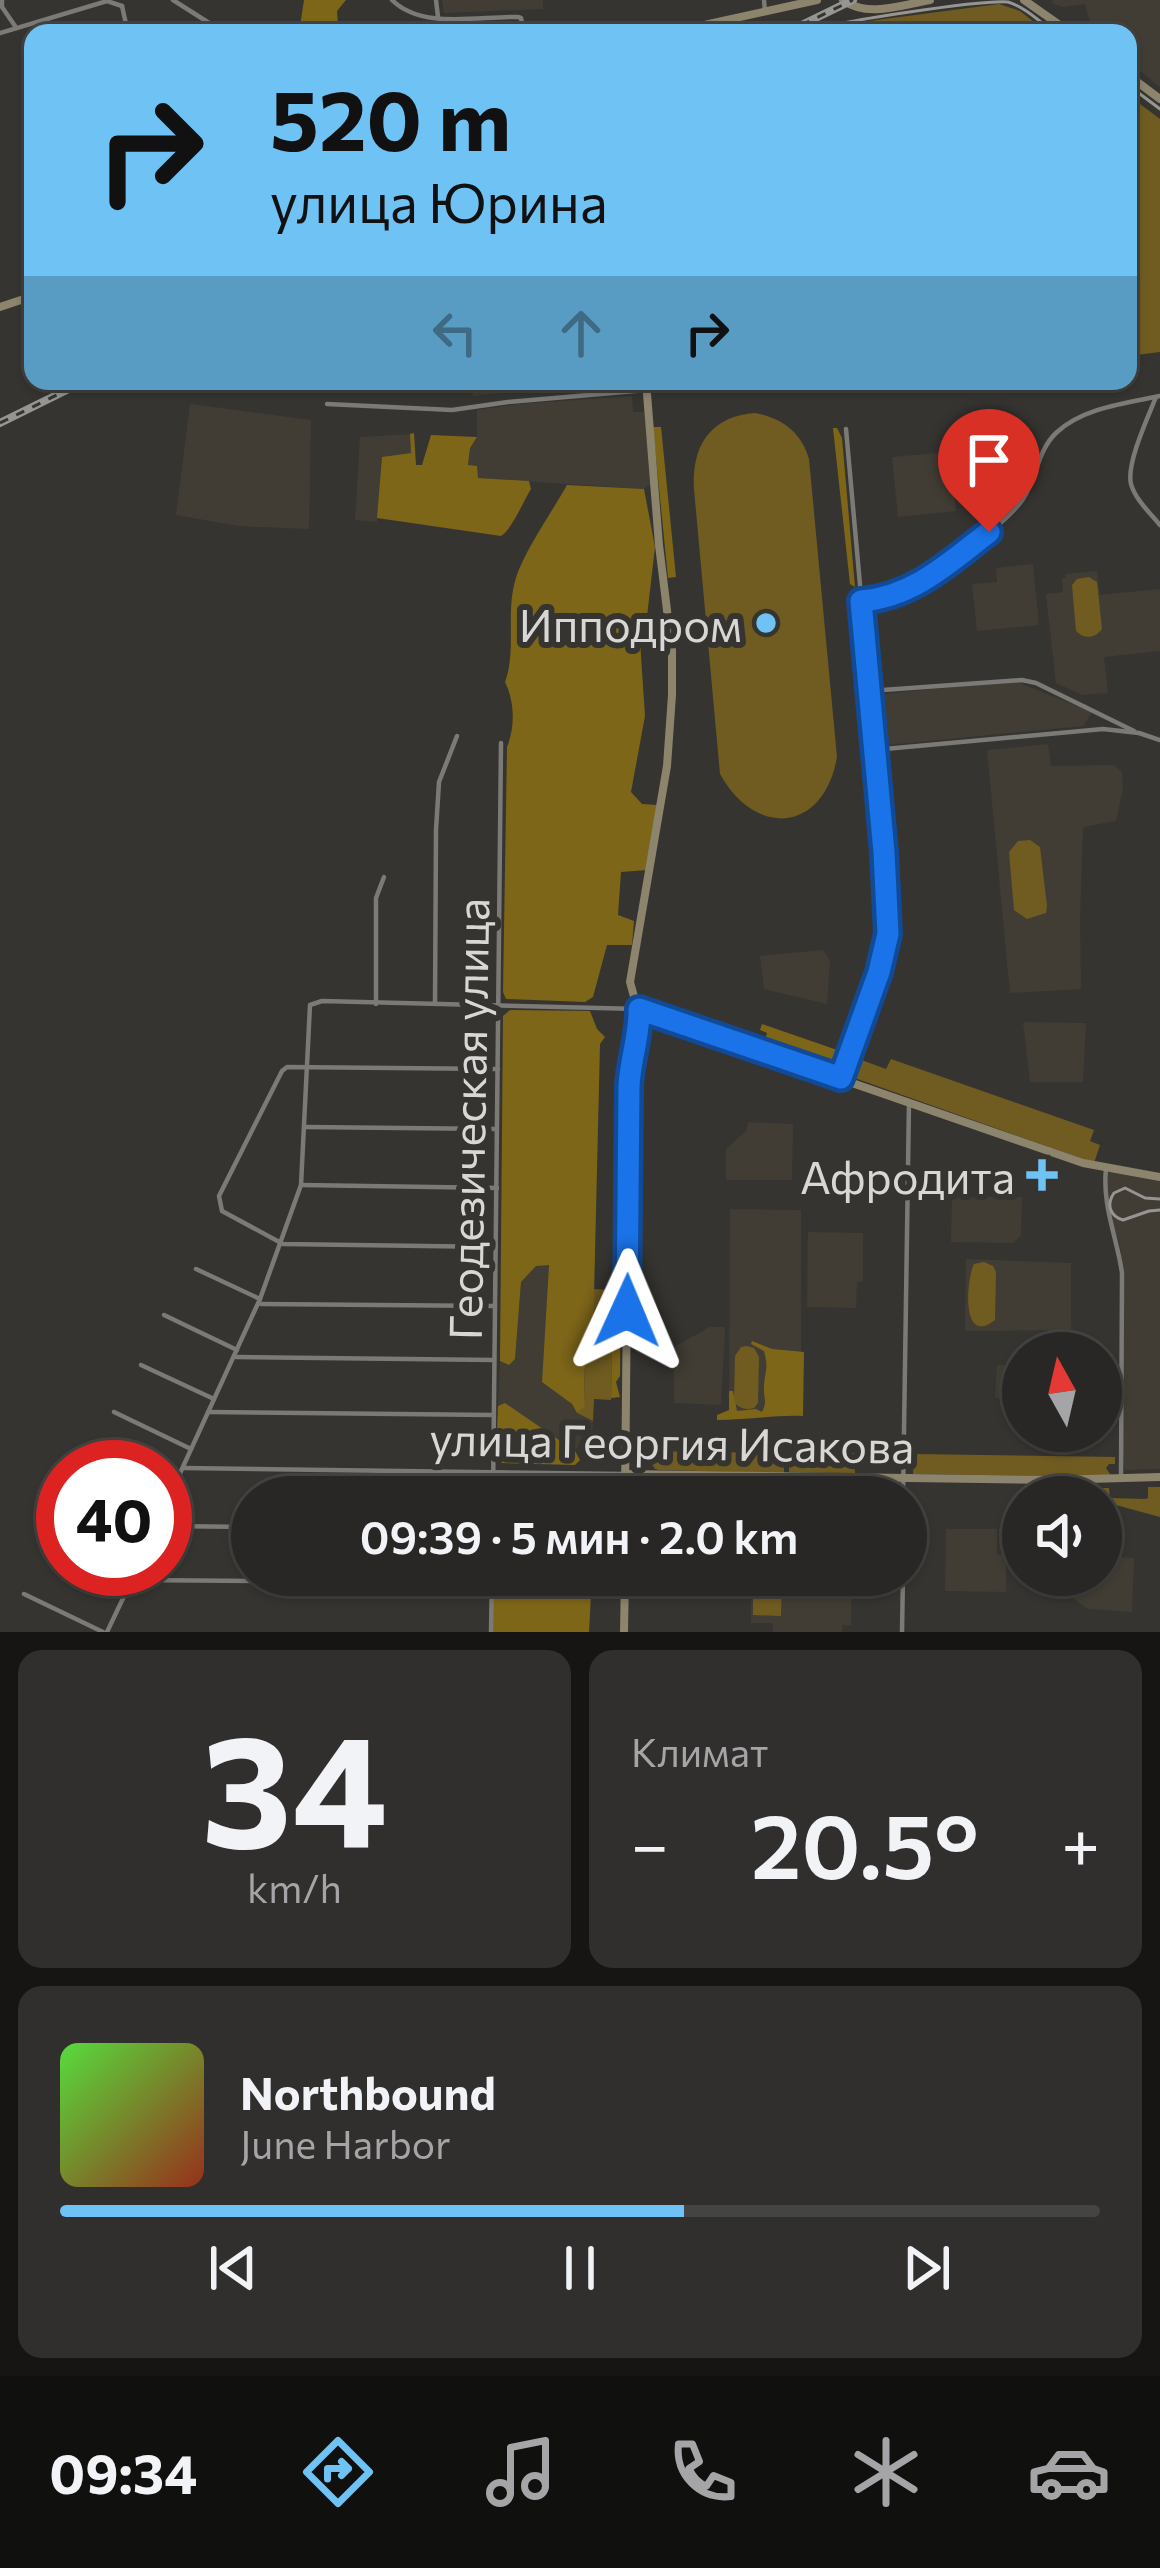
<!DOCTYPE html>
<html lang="ru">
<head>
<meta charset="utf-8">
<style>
  body { margin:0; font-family:Commissioner,sans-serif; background:#302f2d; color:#f1f3f6; height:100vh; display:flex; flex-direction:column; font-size:45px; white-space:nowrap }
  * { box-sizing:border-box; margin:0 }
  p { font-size:39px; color:#a5a5a7 }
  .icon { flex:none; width:66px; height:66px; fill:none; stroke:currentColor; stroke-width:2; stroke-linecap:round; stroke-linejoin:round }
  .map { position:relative; height:1632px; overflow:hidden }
  .side { display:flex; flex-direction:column; gap:18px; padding:18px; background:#161514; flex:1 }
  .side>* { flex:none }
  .banner { position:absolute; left:24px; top:24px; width:1113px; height:366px; border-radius:24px; box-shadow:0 3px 9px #0004,0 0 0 3px #444442; background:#6fc2f4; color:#111; overflow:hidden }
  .needle { width:78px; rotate:352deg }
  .controls { position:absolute; left:1002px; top:1332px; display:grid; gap:24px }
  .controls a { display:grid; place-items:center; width:120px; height:120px; border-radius:50%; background:#282725; box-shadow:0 3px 9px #0004,0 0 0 3px #444442; font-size:60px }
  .speed { position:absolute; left:36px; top:1440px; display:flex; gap:24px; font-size:60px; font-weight:700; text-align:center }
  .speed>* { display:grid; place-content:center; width:156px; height:156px; border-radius:50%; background:#282725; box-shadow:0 3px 9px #0004,0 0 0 3px #444442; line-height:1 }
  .speed .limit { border:18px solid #d22; background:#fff; color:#111 }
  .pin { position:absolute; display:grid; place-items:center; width:102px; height:102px; color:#fff; margin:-123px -51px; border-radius:50% 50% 50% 0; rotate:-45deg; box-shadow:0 0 12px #0007 }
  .pin .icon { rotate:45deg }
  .me { position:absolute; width:132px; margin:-66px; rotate:1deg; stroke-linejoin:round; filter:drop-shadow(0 0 9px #0008) }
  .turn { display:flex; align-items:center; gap:42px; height:252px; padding:0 48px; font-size:54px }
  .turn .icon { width:156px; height:156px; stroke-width:2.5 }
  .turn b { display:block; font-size:84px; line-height:102px }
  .lanes { display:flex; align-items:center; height:114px; padding:0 48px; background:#0003; justify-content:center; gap:60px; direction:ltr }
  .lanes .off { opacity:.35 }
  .big { font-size:90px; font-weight:600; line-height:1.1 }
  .side .widget { flex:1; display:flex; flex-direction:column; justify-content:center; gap:18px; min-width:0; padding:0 42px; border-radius:24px; background:#302f2d }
  .side .dial { align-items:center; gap:0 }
  .dial b { font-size:156px; line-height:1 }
  .song { display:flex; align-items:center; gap:36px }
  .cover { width:144px; height:144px; border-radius:18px; background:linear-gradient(135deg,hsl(110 70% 55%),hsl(10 70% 35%)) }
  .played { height:12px; border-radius:6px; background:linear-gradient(90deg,#6fc2f4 60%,#444442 60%) }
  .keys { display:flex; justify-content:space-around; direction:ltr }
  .heat { display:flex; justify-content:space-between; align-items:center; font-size:66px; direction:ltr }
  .side .tiles { flex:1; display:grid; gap:18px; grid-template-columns:1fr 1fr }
  .widget:last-child { grid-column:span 2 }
  .trip { position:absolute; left:231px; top:1476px; width:696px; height:120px; border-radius:60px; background:#282725; box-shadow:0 3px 9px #0004,0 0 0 3px #444442; font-weight:600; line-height:120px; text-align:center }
  .menu { display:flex; height:192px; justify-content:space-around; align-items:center; background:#10100f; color:#a5a5a7 }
  .menu .icon { width:84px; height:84px }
  .menu .active { color:#6fc2f4 }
  .menu b { font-size:54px; color:#f1f3f6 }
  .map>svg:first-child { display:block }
</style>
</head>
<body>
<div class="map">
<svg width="1160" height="1632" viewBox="0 0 1160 1632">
  <rect width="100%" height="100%" fill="#353431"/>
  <g fill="#413d34">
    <polygon points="442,0 543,0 543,9 444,13"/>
    <polygon points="1052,0 1160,0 1160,87 1128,61 1128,33 1093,33 1085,4 1063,7 1053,4"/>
    <polygon points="472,381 613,381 473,396"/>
    <polygon points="632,396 633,412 645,412 650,485 644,489 478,478 468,466 470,448 477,437 477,410 518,404"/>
    <polygon points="190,404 311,420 309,529 238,526 176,515"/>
    <polygon points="410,434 411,453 382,457 377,522 355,520 360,437"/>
    <polygon points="950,452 956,511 898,517 892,457"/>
    <polygon points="1033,564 1039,625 977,631 972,584 997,582 996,568"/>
    <polygon points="1097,571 1100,595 1160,589 1160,651 1104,657 1108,693 1082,695 1056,683 1046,594 1063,592 1062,578 1066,578 1065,574"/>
    <polygon points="1015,681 1092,712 1083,726 877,746 872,695"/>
    <polygon points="1048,744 1051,766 1114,765 1122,772 1123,788 1116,821 1083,827 1080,918 1081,989 1010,993 987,750"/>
    <polygon points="823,950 830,961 827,1004 764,989 760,956"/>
    <polygon points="1023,1022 1086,1023 1083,1082 1030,1082"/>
    <polygon points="748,1122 793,1124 792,1180 726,1180 726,1149 746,1131"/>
    <polygon points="1108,1172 1160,1179 1160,1469 1125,1470 1122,1459 1124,1289 1120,1244 1106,1207"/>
    <polygon points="952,1196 1022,1197 1021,1235 1014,1243 951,1242"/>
    <polygon points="730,1209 801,1210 801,1413 729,1412"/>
    <polygon points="808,1232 863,1233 863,1281 857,1282 856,1308 807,1307"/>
    <polygon points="966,1259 1071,1263 1071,1330 965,1331"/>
    <polygon points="536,1265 549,1265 542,1382 572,1404 577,1413 593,1421 592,1443 581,1442 575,1451 505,1403 498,1406 500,1361 508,1365 515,1359 521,1282"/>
    <polygon points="710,1327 725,1327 721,1405 674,1403 674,1347"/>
    <polygon points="997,1365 1023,1366 1023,1412 1018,1411 995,1397"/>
    <polygon points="946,1529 997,1529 997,1554 1006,1555 1006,1592 945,1591"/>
    <polygon points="1101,1556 1134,1558 1132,1612 1088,1609 1065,1592 1065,1575 1101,1575"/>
    <polygon points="751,1575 852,1575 851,1625 842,1625 842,1632 773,1632 773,1623 751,1623"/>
  </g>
  <g fill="#705c21">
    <polygon points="999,4 1020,11 1048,33 811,33 869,21"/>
    <polygon points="1128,95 1160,119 1160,352 1128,356"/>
    <path d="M755,413C782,418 801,432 809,459L837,757C824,832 756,839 720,774L694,489C691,446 711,416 755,413Z"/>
    <path d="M1089,577L1097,582L1102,629C1095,638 1085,640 1076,631L1072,585L1077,579Z"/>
    <polygon points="1030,840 1040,847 1047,906 1046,913 1027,919 1014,910 1009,852 1018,841"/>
    <polygon points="856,1058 886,1069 891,1059 1094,1130 1090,1141 1100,1145 1094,1163 849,1076"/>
    <path d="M984,1262L993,1266L996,1272L995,1320C961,1347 966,1280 974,1264Z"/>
    <polygon points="593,1289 613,1290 611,1400 594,1399 593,1421 577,1413 585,1405 584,1372 593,1336"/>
    <path d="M747,1346L754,1348L759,1357L758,1403L754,1408C746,1410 740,1409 734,1402L735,1356L741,1347Z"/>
    <polygon points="643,1451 784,1453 784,1473 659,1470 655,1469"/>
    <polygon points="789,1453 854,1453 855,1473 789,1472"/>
    <polygon points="914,1454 1115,1457 1115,1464 1109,1464 1106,1468 1112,1477 913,1474"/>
    <polygon points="1148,1487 1160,1487 1160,1517 1101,1501 1101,1497 1087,1497 1086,1488 1109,1488 1110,1498 1145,1499 1148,1498"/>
    <polygon points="753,1575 782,1575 781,1616 753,1615"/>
  </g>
  <g fill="#7e6619">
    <polygon points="304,0 346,0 337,11 338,25 364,33 299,33"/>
    <polygon points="653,427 661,427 676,577 668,578"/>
    <polygon points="833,428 837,428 842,438 855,587 850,584"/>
    <path d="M414,433L416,465H422L431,435L477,437L470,448L468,465L477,466L478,478L529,481L531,489C523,502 512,529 501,536L377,518L382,457L411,453L410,434Z"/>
    <path d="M567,485L644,489L655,547L645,634L640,641L645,716L631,792L642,804L657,805L647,870L621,872L618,915L634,921L632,945H607L593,997L585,1002L506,999L503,992L507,747C515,727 515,702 505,682C517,650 505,612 516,578C524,552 553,510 567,485Z"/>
    <polygon points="510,1010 590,1011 597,1029 605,1037 600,1044 593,1336 584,1372 585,1406 577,1413 572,1404 542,1382 549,1265 536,1266 521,1282 515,1359 509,1365 500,1361 503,1016"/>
    <polygon points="762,1024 846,1053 841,1067 765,1040 767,1033 760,1030"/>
    <polygon points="621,1289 620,1376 616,1382 620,1397 611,1398 613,1290"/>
    <path d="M752,1341L772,1349L804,1352L803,1416C774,1415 746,1420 717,1420V1415L729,1410V1391H733L737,1411L756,1409L762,1412C768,1401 763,1398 764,1386C765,1369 769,1370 764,1351L751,1344Z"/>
    <polygon points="505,1403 575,1451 580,1460 575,1465 502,1463 496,1456 498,1406"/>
    <polygon points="501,1476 588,1477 594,1485 595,1497 494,1497 494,1482"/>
    <polygon points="493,1575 592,1575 589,1632 493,1632"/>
  </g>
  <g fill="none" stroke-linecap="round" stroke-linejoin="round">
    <g stroke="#7b7a76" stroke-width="4.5">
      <polyline points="2,0 2,7 15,26"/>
      <polyline points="173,0 225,33"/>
      <path d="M392,0C422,30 479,16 518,17L521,18L524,33"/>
      <polyline points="436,0 438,17"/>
      <polyline points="764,0 765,12"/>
      <polyline points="122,6 128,33"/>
      <polyline points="0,33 107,1 122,6"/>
      <path d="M1156,397C1148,417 1126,464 1131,484C1135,499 1150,513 1160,525"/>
      <polyline points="327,404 452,410 508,402 647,390"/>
      <path d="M861,601C877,600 891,597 906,590C931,580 1008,522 1023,499C1037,479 1037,451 1056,433C1082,408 1126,403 1160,396"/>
      <polyline points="869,691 1022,680 1036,683 1134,731"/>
      <polyline points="874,750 1103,729 1139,733 1160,740"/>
      <polyline points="376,1004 376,898 384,877"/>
      <polyline points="435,1004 436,830 439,782 457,736"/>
      <polyline points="841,1078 879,972 887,945 888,926 884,852 846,429"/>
      <polyline points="305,1127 497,1129"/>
      <path d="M1106,1169C1102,1206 1117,1237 1122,1273L1121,1479"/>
      <polyline points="301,1185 497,1188"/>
      <polyline points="496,1247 283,1244 222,1211 219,1196 282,1071 287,1067 498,1069"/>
      <polyline points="196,1269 260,1299"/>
      <polyline points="261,1304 495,1306"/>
      <polyline points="164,1315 237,1350"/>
      <polyline points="236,1357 494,1360"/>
      <polyline points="141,1365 214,1399"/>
      <polyline points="114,1412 191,1449"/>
      <polyline points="208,1412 493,1415"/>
      <polyline points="87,1457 107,1467"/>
      <polyline points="183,1468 625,1474"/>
      <polyline points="493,1497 501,743"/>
      <polyline points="903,1497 909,1102"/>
      <polyline points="165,1506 260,1299 301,1185 310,1005 322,1001 639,1009"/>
      <polyline points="165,1526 252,1527"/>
      <polyline points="47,1552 63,1559"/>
      <polyline points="83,1569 127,1590"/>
      <polyline points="132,1580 492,1583"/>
      <polyline points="24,1594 103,1632"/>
      <polyline points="107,1632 137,1569"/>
      <polyline points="491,1632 492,1575"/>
      <polyline points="902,1632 903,1575"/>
    </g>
    <g stroke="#8c846c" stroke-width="8">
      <path d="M843,0C867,18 902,5 930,0"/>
      <polyline points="1024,0 1071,33"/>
      <polyline points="668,33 817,0"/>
      <polyline points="1128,75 1160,99"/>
      <polyline points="0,307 33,296"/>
      <polyline points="639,1009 1083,1163 1160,1177"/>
      <polyline points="625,1474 1053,1480 1160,1477"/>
      <polyline points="625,1497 629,1086 632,1051 640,1018 630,982 667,766 672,695 672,651 659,545 646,381"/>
      <polyline points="624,1632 625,1575"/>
    </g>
    <g stroke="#969592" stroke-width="3">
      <path d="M806,33C832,21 984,0 1008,2C1025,7 1040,22 1055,33"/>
      <polyline points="1128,85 1160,109"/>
      <path d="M1160,1199L1145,1198L1125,1188L1114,1193C1106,1205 1110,1216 1123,1220L1149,1211L1160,1210"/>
    </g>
    <defs>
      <g id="rail">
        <polyline points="785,33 853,0"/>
        <polyline points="0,423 85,381"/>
      </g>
    </defs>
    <use href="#rail" stroke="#969592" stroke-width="8"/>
    <use href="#rail" stroke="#353431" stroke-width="3" stroke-dasharray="9" stroke-linecap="butt"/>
  </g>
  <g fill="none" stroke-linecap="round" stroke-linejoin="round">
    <defs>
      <path id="route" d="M627,1311L629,1086C630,1061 640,1034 639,1009L841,1078L879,972L888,934L884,852L861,601C913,597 949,563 989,532"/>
    </defs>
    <use href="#route" stroke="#114b97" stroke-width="30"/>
    <use href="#route" stroke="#1a73e8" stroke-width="21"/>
  </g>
  <g fill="#6fc2f4" stroke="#353431" stroke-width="4.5">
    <circle cx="766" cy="623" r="12"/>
    <path d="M1036 1157h12v12h12v12h-12v12h-12v-12h-12v-12h12z"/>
  </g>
  <g text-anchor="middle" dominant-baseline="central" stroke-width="12" stroke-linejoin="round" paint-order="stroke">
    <g font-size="45" fill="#d8d7d5" stroke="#353431" text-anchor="end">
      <text x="742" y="623">Ипподром</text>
      <text x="1015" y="1175">Афродита</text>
    </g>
    <g font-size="45" fill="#d8d7d5" stroke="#353431">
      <text transform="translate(467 1119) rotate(-89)">Геодезическая улица</text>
      <text transform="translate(672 1441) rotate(1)">улица Георгия Исакова</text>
    </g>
  </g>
</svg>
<div class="controls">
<a><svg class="needle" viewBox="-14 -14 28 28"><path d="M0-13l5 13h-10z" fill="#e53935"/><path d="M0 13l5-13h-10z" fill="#a5a5a7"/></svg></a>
<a><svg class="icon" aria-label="sound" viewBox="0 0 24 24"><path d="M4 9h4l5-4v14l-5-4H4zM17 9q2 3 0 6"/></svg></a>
</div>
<div class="speed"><div class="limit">40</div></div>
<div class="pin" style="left:989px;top:532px;background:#d93025"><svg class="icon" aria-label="arrive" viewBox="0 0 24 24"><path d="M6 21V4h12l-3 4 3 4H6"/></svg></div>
<svg class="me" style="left:627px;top:1311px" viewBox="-20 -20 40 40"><path d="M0-17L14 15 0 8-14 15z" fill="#1a73e8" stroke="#fff" stroke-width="4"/></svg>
<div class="trip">09:39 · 5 мин · 2.0 km</div>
<div class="banner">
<div class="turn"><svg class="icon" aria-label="right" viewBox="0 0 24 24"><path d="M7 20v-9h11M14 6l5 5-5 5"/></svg><div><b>520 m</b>улица Юрина</div></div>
<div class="lanes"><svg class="icon off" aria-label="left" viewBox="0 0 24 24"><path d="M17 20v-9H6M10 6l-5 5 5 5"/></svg><svg class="icon off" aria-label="ahead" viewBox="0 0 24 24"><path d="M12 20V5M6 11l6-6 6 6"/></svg><svg class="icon" aria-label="right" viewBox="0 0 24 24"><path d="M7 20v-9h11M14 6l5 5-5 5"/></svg></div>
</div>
</div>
<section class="side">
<div class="tiles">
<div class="widget dial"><b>34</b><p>km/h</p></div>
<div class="widget"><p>Климат</p>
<div class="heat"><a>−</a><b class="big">20.5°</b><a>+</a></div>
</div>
<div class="widget">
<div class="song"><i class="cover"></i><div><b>Northbound</b><p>June Harbor</p></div></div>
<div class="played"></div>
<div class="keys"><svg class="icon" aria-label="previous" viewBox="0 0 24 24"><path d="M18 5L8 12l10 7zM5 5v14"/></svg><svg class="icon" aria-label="pause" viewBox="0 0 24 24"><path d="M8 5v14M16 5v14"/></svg><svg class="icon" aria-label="next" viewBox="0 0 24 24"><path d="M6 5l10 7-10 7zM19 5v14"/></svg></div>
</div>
</div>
</section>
<nav class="menu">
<b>09:34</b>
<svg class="icon active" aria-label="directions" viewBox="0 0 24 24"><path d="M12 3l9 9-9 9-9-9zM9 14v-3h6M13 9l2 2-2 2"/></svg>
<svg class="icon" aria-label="music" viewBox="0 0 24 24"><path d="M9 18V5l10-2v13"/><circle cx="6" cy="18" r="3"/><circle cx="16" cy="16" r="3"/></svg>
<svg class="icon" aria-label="phone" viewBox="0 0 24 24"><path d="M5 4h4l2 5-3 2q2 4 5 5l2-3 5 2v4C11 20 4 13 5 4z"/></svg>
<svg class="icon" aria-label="climate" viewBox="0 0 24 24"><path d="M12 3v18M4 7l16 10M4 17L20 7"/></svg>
<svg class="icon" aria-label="car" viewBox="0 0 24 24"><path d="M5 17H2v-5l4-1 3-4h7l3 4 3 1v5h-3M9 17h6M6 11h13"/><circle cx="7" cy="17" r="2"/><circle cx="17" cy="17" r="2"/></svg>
</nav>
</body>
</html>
